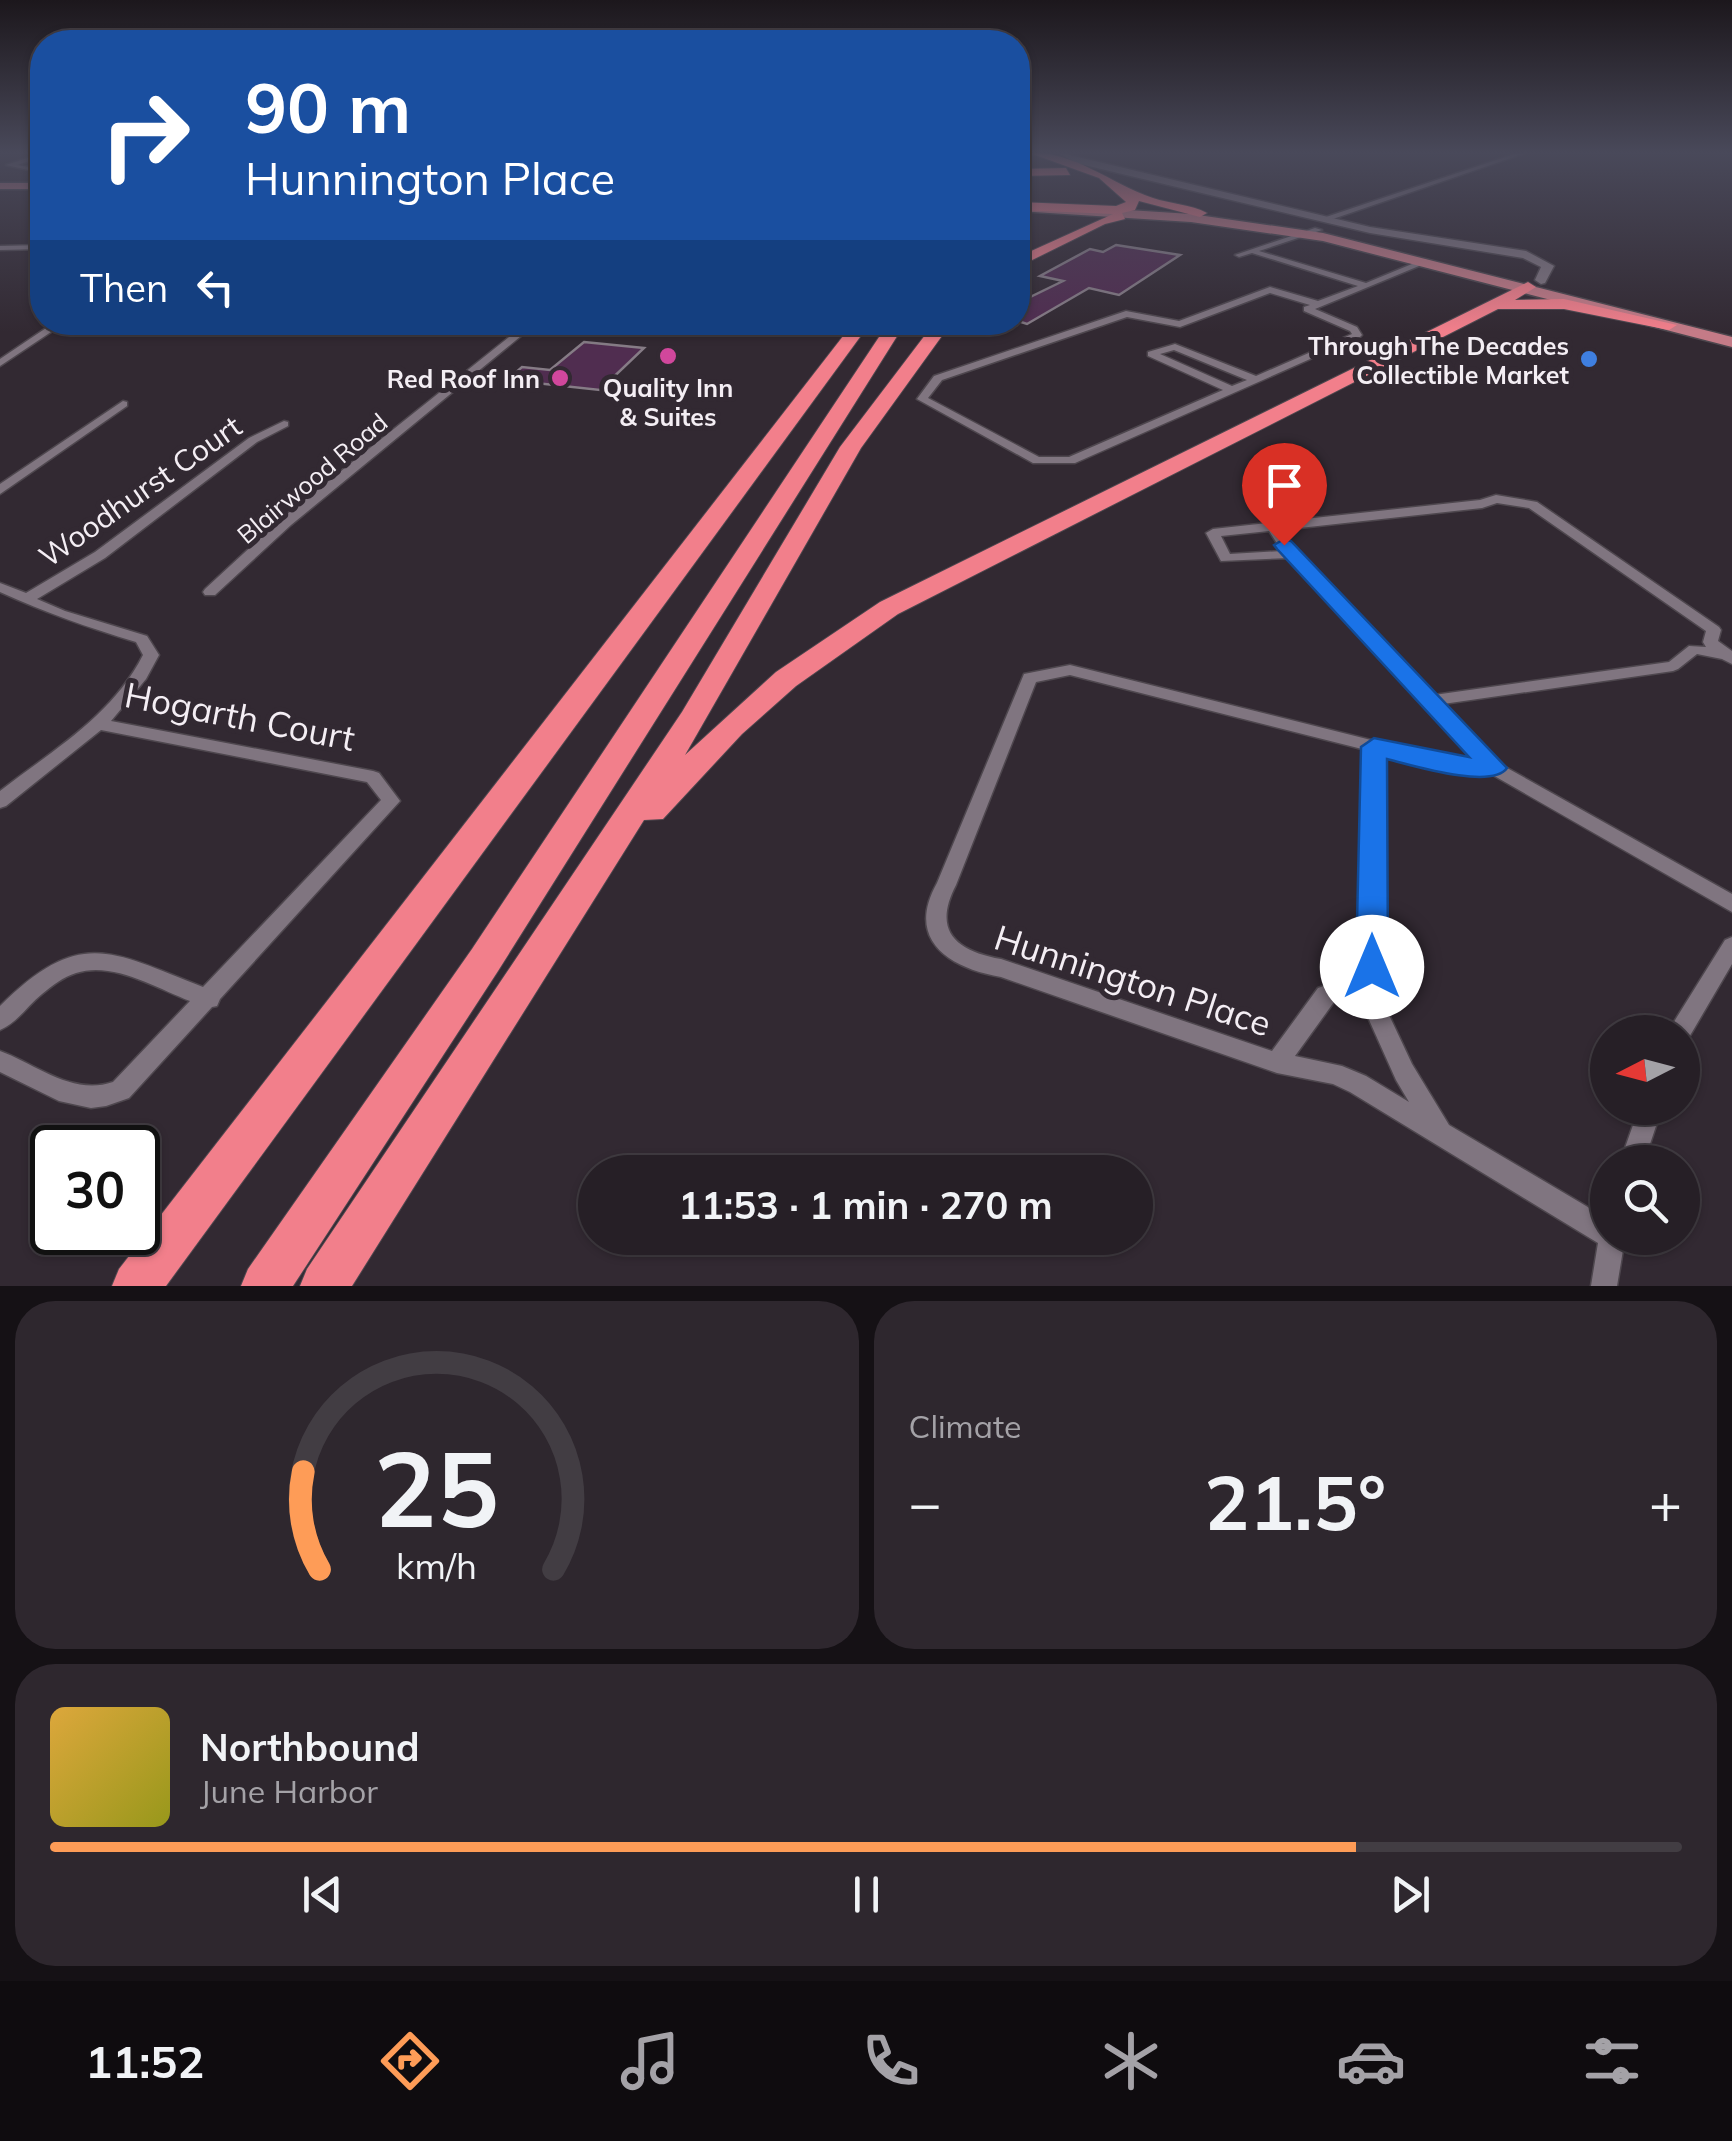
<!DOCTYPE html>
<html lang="en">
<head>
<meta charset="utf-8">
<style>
  body { margin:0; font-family:Mulish,sans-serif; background:#2e272e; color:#f1f3f6; height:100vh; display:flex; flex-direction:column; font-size:38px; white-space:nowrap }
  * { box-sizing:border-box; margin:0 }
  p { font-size:32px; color:#a4a2a7 }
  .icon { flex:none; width:55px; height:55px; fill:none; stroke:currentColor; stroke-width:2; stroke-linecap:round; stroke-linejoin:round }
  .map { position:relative; height:1286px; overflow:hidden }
  .details { display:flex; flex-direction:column; gap:15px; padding:15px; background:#151115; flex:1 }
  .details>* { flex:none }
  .top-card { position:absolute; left:30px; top:30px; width:1000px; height:305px; border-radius:40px; box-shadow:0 2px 8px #0004,0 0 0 2px #423d43; background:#1a4fa0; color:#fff; overflow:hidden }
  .needle { width:65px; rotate:264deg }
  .tools { position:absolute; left:1590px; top:1015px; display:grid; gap:20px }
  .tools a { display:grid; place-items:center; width:110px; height:110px; border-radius:50%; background:#261f26; box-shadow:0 2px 8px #0004,0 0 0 2px #423d43; font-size:50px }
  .speed { position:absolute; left:30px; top:1125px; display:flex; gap:20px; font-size:50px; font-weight:700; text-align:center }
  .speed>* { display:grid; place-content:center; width:130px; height:130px; border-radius:50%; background:#261f26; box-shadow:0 2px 8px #0004,0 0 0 2px #423d43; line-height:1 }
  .speed .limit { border:5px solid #111; border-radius:15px; background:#fff; color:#111 }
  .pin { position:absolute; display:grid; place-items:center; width:85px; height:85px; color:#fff; margin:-102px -42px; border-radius:50% 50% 50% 0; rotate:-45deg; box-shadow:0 0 10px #0007 }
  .pin .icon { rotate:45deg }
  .me { position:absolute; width:110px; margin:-55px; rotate:0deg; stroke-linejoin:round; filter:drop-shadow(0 0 8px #0008) }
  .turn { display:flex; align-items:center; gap:35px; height:210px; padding:0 50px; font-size:45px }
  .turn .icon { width:130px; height:130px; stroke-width:2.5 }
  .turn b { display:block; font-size:70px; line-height:85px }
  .then { display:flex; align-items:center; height:95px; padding:0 50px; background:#0003; gap:20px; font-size:38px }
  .big { font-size:75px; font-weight:700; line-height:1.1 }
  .details .widget { flex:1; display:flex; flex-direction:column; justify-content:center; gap:15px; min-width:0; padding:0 35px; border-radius:40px; background:#2e272e }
  .details .dial { align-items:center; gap:0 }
  .dial svg { height:260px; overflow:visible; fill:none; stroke:#423d43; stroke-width:7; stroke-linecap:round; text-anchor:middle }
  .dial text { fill:#f1f3f6; stroke:none }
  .song { display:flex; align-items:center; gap:30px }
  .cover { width:120px; height:120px; border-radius:15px; background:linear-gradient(135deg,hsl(40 70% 55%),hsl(60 70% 35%)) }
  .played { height:10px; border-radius:5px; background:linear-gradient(90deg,#fe9c57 80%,#423d43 80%) }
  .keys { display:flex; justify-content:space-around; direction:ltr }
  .heat { display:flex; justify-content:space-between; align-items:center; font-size:55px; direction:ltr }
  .details .tiles { flex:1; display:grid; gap:15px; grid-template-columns:1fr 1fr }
  .widget:last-child { grid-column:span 2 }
  .trip { position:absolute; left:578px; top:1155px; width:575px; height:100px; border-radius:50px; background:#261f26; box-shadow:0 2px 8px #0004,0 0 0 2px #423d43; font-weight:700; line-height:100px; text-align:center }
  .tab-bar { display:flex; height:160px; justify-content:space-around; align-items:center; background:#0f0c0f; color:#a4a2a7 }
  .tab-bar .icon { width:70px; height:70px }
  .tab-bar .on { color:#fe9c57 }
  .tab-bar b { font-size:45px; color:#f1f3f6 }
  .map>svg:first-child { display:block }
</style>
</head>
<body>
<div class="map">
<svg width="1732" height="1286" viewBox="0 0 1732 1286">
  <rect width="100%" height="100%" fill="#322932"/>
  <g fill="#502d50" stroke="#867c86" stroke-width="2.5">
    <polygon points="1116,245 1180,255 1119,295 1089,288 1027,324 1018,321 1018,303 1063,281 1040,276 1090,249 1103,252"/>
    <polygon points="584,342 644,348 600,390 507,380 522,367 550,370"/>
  </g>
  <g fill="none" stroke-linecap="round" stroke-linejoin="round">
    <defs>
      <g id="street">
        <polygon points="1520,152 1528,152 1327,221 1320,219"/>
        <polygon points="42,153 42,157 17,165 42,169 42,173 6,165"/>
        <path d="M1315,228L1322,230L1259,251L1366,283L1424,259L1431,261L1315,309L1357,327L1362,335L1360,337L1075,463H1033L917,399L934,376L1126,311L1179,321L1270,287L1318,301L1358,286L1252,253L1239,257L1235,255ZM1270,293L1310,305L1304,307V311L1350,331L1352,334L1256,376L1175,344L1148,352V356L1223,390L1069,457H1039L928,398L942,380L1127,317L1180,327ZM1174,350L1247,380L1232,386L1160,354Z"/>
        <polygon points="42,245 42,249 0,250 0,246"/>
        <polygon points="55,322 66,322 0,366 0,359"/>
        <polygon points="528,322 538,322 291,525 215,595 205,595 203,592 205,589 281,519"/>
        <polygon points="123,401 127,402 127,406 0,494 0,484"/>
        <path d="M284,421L288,422V426L257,442L105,558L37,599L65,611L147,636L159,655L146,679L111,721L373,771L379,773L400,801L220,999L217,1006L212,1007L129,1098L106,1106L91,1108L59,1101L0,1072V1051C36,1064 72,1096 113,1082L190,1001C156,988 113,961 76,973C63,977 53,985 42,994C28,1005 17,1023 0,1030V1006C80,927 110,951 203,987L381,800L367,782L101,730L6,806L0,808V791C53,750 112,716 143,655L136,642C87,627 46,613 0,592V583L26,593L95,552L249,438Z"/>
        <path d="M1496,495L1537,502L1719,627L1721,630L1718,641L1732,651V664L1722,659L1697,654L1678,669L1673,671L1443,704L1500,764L1732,894V912L1491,774L1443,770L1382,755V967L1374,983L1412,1064L1449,1125L1608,1219V1238H1625L1617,1286H1591L1598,1243L1350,1092L1333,1084L1277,1073L1001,977C949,968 905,940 937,883L1024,674L1070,665L1443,758L1477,761L1289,558L1221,561L1206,533L1213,529L1480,500ZM1497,503L1529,508L1706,631L1703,642L1706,647L1689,646L1669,662L1434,695L1289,543L1281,530L1482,508ZM1269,531L1282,551L1230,554L1221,536ZM1070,675L1366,750L1362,966L1356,975L1318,988L1272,1051L1001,959C956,951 932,931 956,885L1036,682ZM1357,993L1396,1080L1409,1102L1366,1076L1342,1066L1295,1056L1334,1002Z"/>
        <polygon points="1732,937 1732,964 1688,1039 1682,1041 1682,1032 1669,1032 1672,1025 1725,940"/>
        <polygon points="1639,1108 1662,1108 1644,1162 1620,1162"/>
      </g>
      <polygon id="secondary" points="1057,152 1370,227 1526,251 1554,266 1545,283 1541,284 1535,280 1541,267 1523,258 1370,233 1076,163"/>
      <g id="primary">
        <rect x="0" y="183" width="42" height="6"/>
        <polygon points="1018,203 1191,214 1323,233 1732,337 1732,347 1323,241 1191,222 1018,211"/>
      </g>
      <g id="highway">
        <path d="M1027,152C1077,152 1109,183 1153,198C1170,204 1191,204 1207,213L1200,217L1139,201L1135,210L1122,213L1125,219L1105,224L1018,267V257L1113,214L1018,210V202L1116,206L1126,202L1099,178Z"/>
        <polygon points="1066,168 1070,175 1018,176 1018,169"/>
        <polygon points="1528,282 1536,287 1515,300 1564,299 1677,325 1669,330 1564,309 1498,309 898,614 796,686 742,734 663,819 644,820 352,1286 300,1286 307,1269 682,712 840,447 935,322 952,322 861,448 685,755 776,672 880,602"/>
        <polygon points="854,322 871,322 166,1286 112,1286 119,1269"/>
        <polygon points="889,322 906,322 498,971 293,1286 241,1286 248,1269 472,949"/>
      </g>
    </defs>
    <use href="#street" stroke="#4e474e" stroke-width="3"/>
    <use href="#secondary" stroke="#4e474e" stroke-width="3"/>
    <use href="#primary" stroke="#4e474e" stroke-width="3"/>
    <use href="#highway" stroke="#4e474e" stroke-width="2"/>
    <use href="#street" fill="#807580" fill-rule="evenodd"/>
    <use href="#secondary" fill="#807580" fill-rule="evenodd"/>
    <use href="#primary" fill="#c47b87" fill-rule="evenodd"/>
    <use href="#highway" fill="#f27f8b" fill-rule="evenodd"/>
  </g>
  <linearGradient id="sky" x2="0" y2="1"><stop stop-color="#1c171c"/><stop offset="0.46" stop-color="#49495a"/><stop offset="1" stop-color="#49495a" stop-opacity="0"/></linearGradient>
  <rect width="1732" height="332" fill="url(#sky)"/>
  <path fill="#1a73e8" stroke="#114b97" stroke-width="2.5" d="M1284,539L1291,541L1507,768C1492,790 1411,765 1387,759L1388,967L1383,977L1372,981L1361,977L1356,967L1361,747L1374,738L1469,757L1277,549L1274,545Z"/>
  <g fill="#d1479c" stroke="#322932" stroke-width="4">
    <circle cx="668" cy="356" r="10"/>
    <circle cx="560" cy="378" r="10"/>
  </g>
  <circle fill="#3f7fe0" stroke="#322932" stroke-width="4" cx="1589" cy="359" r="10"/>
  <g text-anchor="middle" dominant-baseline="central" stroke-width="10" stroke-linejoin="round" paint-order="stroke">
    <g font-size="25" font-weight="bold" fill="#f4eef4" stroke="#322932" text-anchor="end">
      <text x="1569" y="345">Through The Decades<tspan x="1569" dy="29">Collectible Market</tspan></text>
      <text x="540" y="378">Red Roof Inn</text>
      <text x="668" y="387" text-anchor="middle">Quality Inn<tspan x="668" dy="29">&amp; Suites</tspan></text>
    </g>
    <g font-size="25" fill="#f4eef4" stroke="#322932">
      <text transform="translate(312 478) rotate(-40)">Blairwood Road</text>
    </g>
    <g font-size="30" fill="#f4eef4" stroke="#322932">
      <text transform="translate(140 491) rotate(-35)">Woodhurst Court</text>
    </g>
    <g font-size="35" fill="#f4eef4" stroke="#322932">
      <text transform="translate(240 716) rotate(11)">Hogarth Court</text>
      <text transform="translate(1133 980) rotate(18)">Hunnington Place</text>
    </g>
  </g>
</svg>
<div class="tools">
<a><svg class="needle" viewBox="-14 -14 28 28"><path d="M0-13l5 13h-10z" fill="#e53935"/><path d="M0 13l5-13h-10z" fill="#a4a2a7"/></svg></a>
<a><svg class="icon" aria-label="search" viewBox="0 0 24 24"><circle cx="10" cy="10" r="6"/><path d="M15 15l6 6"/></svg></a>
</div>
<div class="speed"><div class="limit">30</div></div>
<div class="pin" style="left:1284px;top:545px;background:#d93025"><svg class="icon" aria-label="arrive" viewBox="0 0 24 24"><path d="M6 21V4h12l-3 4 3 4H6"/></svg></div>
<svg class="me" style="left:1372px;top:967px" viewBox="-20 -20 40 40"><circle r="19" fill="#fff"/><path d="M0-13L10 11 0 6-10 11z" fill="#1a73e8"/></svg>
<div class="trip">11:53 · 1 min · 270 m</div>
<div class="top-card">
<div class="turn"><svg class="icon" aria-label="right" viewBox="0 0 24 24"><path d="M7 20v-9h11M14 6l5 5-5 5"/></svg><div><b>90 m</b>Hunnington Place</div></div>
<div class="then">Then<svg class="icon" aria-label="left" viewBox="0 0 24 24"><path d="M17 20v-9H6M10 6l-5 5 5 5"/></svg></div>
</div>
</div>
<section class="details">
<div class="tiles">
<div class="widget dial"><svg viewBox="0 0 100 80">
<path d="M14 69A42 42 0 1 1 86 69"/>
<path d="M14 69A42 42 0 0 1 9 39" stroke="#fe9c57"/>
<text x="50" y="56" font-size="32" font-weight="700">25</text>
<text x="50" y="72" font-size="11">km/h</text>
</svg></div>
<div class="widget"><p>Climate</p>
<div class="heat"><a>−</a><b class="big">21.5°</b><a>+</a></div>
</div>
<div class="widget">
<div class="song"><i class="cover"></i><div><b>Northbound</b><p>June Harbor</p></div></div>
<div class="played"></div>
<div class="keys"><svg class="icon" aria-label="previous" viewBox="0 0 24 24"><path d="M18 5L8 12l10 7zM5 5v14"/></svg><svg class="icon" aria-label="pause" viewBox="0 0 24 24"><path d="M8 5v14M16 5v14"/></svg><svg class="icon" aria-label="next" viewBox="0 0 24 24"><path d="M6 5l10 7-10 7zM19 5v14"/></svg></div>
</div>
</div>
</section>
<nav class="tab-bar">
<b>11:52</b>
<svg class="icon on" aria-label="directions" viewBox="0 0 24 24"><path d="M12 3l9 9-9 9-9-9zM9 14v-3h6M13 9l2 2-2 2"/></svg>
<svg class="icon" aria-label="music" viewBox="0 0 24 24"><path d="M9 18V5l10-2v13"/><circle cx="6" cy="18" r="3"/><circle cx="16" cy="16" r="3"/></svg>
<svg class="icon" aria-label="phone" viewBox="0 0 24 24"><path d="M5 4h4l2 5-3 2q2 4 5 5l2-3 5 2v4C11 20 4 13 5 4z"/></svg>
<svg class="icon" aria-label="climate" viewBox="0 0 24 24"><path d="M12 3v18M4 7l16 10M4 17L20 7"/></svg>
<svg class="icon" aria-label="car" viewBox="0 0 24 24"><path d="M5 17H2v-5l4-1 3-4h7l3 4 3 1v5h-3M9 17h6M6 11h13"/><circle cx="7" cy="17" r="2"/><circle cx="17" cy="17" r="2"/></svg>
<svg class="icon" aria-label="filters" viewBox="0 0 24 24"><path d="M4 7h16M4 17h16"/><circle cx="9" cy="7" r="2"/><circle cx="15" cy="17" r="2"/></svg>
</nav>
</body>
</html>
